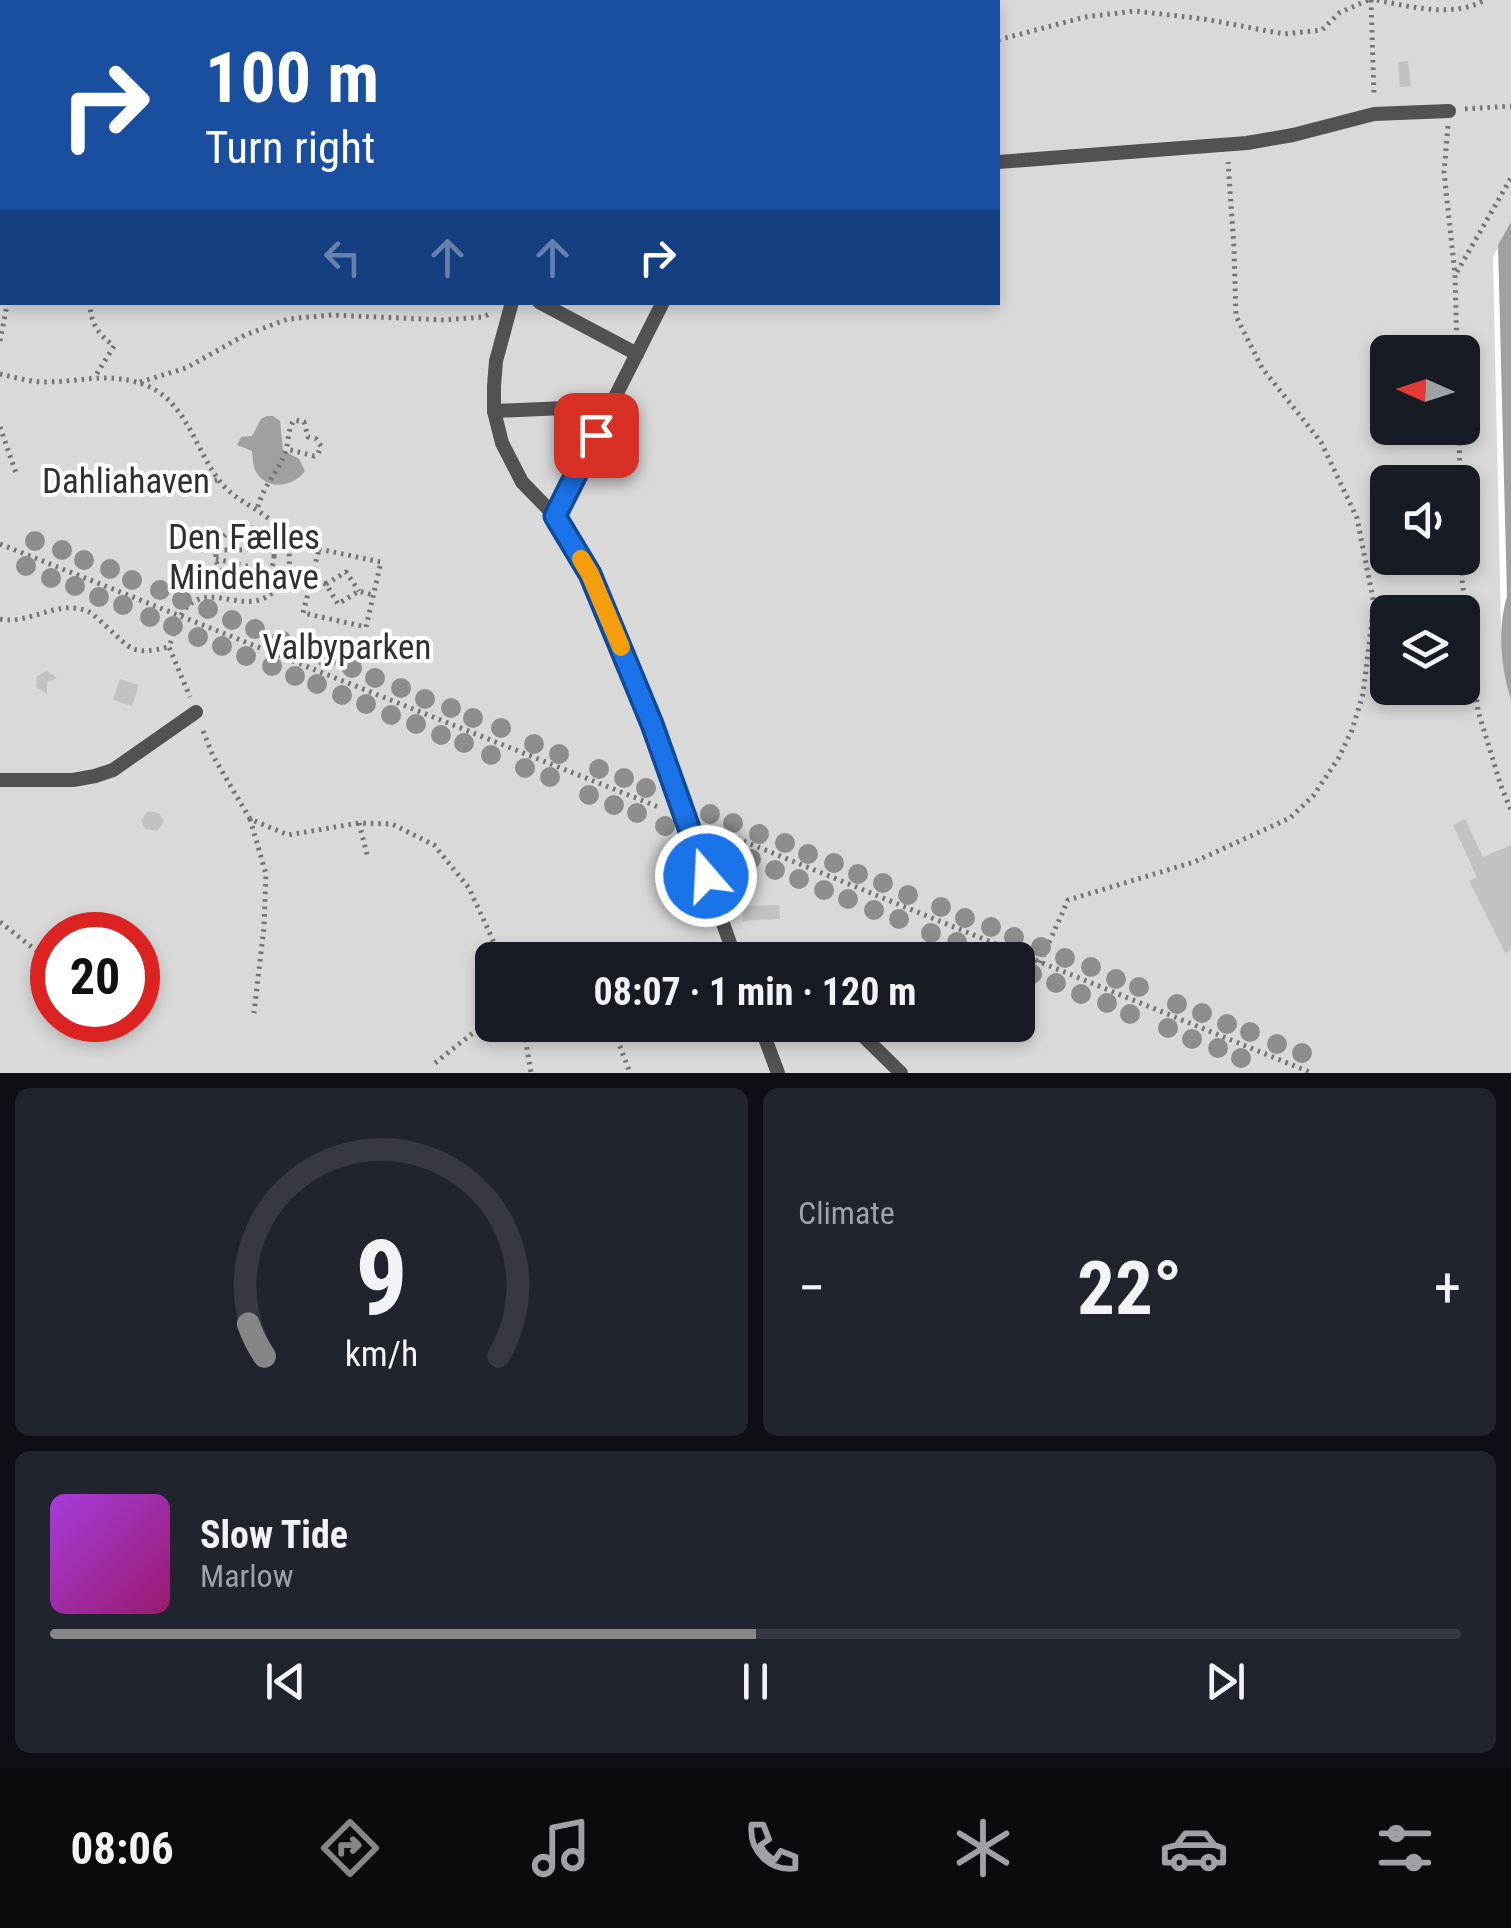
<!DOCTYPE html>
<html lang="en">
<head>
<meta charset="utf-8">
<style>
  body { margin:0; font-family:"Roboto Condensed",sans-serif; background:#20242c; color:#f1f3f6; height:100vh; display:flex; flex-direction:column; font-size:38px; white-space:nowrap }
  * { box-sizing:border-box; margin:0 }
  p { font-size:32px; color:#9ea1a6 }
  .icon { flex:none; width:55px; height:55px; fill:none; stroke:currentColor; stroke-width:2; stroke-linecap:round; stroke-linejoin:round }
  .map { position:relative; height:1073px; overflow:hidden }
  .side { display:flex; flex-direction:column; gap:15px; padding:15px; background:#0d0f14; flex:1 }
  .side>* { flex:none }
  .guide { position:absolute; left:0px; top:0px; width:1000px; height:305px; box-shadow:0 5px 15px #0003; background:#1a4fa0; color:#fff; overflow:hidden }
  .needle { width:65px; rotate:273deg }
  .controls { position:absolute; left:1370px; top:335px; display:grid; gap:20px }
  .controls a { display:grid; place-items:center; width:110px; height:110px; border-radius:15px; background:#171b24; box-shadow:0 5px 15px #0003; font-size:50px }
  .speed { position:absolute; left:30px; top:912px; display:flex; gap:20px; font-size:50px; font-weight:700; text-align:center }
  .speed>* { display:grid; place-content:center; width:130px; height:130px; border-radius:50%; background:#171b24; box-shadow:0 5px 15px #0003; line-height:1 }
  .speed .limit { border:15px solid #d22; background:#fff; color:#111 }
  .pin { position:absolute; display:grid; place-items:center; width:85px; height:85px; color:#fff; margin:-42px; border-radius:20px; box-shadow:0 5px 15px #0006 }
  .me { position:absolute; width:110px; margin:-55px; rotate:341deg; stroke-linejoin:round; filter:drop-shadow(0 0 8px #0008) }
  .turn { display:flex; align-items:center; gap:35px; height:210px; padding:0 40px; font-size:45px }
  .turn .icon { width:130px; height:130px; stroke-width:2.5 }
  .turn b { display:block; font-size:70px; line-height:85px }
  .lanes { display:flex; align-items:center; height:95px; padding:0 40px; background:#0003; justify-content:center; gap:50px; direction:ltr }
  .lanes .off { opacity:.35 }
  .big { font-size:75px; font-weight:700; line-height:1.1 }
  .side .tile { flex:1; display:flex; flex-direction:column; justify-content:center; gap:15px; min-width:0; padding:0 35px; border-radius:15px; background:#20242c }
  .side .dial { align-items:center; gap:0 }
  .dial svg { height:260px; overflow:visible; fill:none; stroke:#363941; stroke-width:7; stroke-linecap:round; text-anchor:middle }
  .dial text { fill:#f1f3f6; stroke:none }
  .song { display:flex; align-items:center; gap:30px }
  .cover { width:120px; height:120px; border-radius:15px; background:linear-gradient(135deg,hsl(280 70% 55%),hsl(320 70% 35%)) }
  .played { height:10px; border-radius:5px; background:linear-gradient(90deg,#858687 50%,#363941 50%) }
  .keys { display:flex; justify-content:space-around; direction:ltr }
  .heat { display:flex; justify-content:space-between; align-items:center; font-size:55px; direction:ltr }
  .side .tiles { flex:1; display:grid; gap:15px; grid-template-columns:1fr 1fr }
  .tile:last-child { grid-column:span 2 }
  .trip { position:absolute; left:475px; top:942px; width:560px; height:100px; border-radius:15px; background:#171b24; box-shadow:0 5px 15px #0003; font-weight:700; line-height:100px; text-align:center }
  .dock { display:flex; height:160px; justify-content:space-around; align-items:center; background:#090b0e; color:#9ea1a6 }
  .dock .icon { width:70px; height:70px }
  .dock .on { color:#858687 }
  .dock b { font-size:45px; color:#f1f3f6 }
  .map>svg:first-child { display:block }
</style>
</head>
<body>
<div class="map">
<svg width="1511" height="1073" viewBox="0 0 1511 1073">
  <rect width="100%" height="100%" fill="#fff"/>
  <path fill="#d9d9d9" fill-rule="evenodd" d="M0,0H1511V224L1493,257L1501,629L1511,689V1073H0ZM2,2H998V302H2ZM1388,352H1462V428H1388ZM1388,482H1462V558H1388ZM1388,612H1462V688H1388ZM52,935H138V1020H52ZM492,960H1018V1025H492Z"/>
  <g fill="#a0a0a0">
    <path d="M1511,222V700C1501,668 1497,629 1507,596L1498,245Z"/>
    <path d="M267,416H273L280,421L283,450L299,459L305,471C295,485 272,491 259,476C253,470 253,460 252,451L237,445L241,437L252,436L261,419Z"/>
  </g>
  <g fill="#c2c2c2">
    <polygon points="1408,61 1411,86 1400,87 1398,62"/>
    <polygon points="47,671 57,678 47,682 47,694 36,687 37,676"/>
    <polygon points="120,679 139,685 132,706 113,700"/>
    <polygon points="148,811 159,813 164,822 157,831 145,829 141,820"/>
    <polygon points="1465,819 1483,857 1511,845 1511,950 1505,953 1469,881 1477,877 1453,825"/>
    <polygon points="779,905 780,919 743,921 742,906"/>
  </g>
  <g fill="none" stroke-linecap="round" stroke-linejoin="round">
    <g stroke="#747474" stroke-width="5" stroke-dasharray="2.5 5" stroke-linecap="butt">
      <polyline points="807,0 810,2"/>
      <polyline points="1371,0 1374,97"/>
      <path d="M1377,0C1412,7 1452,18 1485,0"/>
      <polyline points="653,2 656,0"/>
      <polyline points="998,40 1085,17 1135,11 1204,19 1284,34 1322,30 1339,13 1368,0"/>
      <polyline points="1465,109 1511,106"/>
      <polyline points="1448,126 1444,172 1455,275 1457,352"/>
      <polyline points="1457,272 1511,178"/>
      <path d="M90,302C90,323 98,334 114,346L96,375"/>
      <polyline points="0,341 7,305"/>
      <path d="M0,374C14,377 30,382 45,382C77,382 104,373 136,382C187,395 193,449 222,484C238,503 265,510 281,531C289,540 292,563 287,575C285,579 281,583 278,587C250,621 214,581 188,606C177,617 174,634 169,647L190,697"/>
      <polyline points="140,382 186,368 245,335 288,319 332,315 444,320 483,317 489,314"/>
      <polyline points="0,427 16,473"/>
      <polyline points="1459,428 1460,482"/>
      <polyline points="186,489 217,480"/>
      <path d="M258,507C263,486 278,472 285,453C289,442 287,431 294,420L304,422L308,437L316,439L321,446L318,454L314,456L287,449"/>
      <circle cx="245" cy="556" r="29"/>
      <polyline points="0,544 661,808"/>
      <polygon points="319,549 381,562 366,627 303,613"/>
      <polyline points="217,550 288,549"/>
      <polyline points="1462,558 1462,579 1478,711 1501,786 1511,810"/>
      <polyline points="216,559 269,571"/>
      <polyline points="287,575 326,584 338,604 359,591 373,595"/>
      <polyline points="326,584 346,572 359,591"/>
      <path d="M0,619C30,625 57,599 87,611C94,614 100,621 106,626C133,651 132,655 169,647"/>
      <polyline points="203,731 213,756 250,819 288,835 359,823 392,824 434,845 469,888 502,960"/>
      <polyline points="250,819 266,874 264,927 254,1013"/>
      <polyline points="359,823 368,858"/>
      <polyline points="709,827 1312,1073"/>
      <polyline points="0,922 52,963"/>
      <polyline points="1040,963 1068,900 1194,862 1290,818 1313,796 1338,759 1352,730 1363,694 1374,604 1357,518 1321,442 1262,368 1236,316 1234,248 1228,162"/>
      <polyline points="523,1025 531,1073"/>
      <polyline points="612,1025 630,1073"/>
      <polyline points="435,1063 492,1018"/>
    </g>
    <g stroke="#525252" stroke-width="14">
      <polyline points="392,0 393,2"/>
      <polyline points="998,162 1247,143 1293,135 1374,114 1449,111"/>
      <polyline points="512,302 496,361 494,386 494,411 502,443 522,482 555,516 590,574 652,724 736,960"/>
      <polyline points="539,302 637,354"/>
      <polyline points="494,411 610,406"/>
      <polyline points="555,516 663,302"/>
      <polyline points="0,780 73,780 95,776 113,770 196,712"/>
      <polyline points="760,1025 778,1073"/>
      <polyline points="847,1025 857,1030 901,1073"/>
    </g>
  </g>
  <g fill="#8d8d8d">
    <circle cx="35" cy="541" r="10"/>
    <circle cx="62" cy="550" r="10"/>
    <circle cx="84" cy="560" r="10"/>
    <circle cx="26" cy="566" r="10"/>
    <circle cx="110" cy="569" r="10"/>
    <circle cx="51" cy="578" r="10"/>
    <circle cx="132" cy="580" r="10"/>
    <circle cx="75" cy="586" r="10"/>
    <circle cx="160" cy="590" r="10"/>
    <circle cx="99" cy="597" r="10"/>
    <circle cx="182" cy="600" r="10"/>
    <circle cx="123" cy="605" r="10"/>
    <circle cx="208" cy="609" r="10"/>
    <circle cx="150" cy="617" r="10"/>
    <circle cx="232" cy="620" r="10"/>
    <circle cx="173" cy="626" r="10"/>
    <circle cx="255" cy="629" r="10"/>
    <circle cx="198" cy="637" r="10"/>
    <circle cx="281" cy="640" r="10"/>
    <circle cx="222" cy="646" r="10"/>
    <circle cx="305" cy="649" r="10"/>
    <circle cx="246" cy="656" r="10"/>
    <circle cx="327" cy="659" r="10"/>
    <circle cx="272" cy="666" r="10"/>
    <circle cx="352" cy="668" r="10"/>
    <circle cx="295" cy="676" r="10"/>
    <circle cx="375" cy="678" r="10"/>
    <circle cx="317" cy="684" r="10"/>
    <circle cx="401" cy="688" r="10"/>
    <circle cx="342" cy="695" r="10"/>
    <circle cx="425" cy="699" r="10"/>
    <circle cx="366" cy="704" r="10"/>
    <circle cx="451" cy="708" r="10"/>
    <circle cx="391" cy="715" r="10"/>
    <circle cx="473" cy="718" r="10"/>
    <circle cx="416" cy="724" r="10"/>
    <circle cx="501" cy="728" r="10"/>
    <circle cx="441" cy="735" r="10"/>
    <circle cx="464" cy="743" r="10"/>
    <circle cx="534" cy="744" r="10"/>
    <circle cx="559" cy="754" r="10"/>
    <circle cx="491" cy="755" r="10"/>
    <circle cx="525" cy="768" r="10"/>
    <circle cx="599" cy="769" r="10"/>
    <circle cx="550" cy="777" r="10"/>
    <circle cx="624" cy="778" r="10"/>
    <circle cx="646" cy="788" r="10"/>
    <circle cx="589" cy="795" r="10"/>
    <circle cx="614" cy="805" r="10"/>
    <circle cx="637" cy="813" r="10"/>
    <circle cx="710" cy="814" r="10"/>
    <circle cx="733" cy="823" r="10"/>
    <circle cx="665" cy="826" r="10"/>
    <circle cx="759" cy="834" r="10"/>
    <circle cx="701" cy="839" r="10"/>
    <circle cx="785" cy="843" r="10"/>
    <circle cx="724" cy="849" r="10"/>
    <circle cx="808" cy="854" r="10"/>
    <circle cx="751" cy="859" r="10"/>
    <circle cx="834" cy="863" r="10"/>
    <circle cx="775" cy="870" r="10"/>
    <circle cx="858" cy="874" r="10"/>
    <circle cx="799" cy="879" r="10"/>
    <circle cx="883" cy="883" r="10"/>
    <circle cx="824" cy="890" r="10"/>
    <circle cx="908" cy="895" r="10"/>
    <circle cx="848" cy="899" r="10"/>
    <circle cx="941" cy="907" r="10"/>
    <circle cx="874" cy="910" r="10"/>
    <circle cx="965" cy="918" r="10"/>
    <circle cx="899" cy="919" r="10"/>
    <circle cx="991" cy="927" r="10"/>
    <circle cx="931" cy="933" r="10"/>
    <circle cx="1014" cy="937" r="10"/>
    <circle cx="957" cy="942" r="10"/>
    <circle cx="1041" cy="947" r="10"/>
    <circle cx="1065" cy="958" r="10"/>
    <circle cx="1091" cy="967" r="10"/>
    <circle cx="1032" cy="974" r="10"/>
    <circle cx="1116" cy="979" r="10"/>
    <circle cx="1056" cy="983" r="10"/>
    <circle cx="1139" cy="987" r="10"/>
    <circle cx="1081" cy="994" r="10"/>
    <circle cx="1107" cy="1003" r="10"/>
    <circle cx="1177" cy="1004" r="10"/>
    <circle cx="1202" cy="1013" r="10"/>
    <circle cx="1130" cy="1014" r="10"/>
    <circle cx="1227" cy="1024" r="10"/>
    <circle cx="1168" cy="1028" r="10"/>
    <circle cx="1250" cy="1032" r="10"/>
    <circle cx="1192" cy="1039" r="10"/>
    <circle cx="1277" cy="1044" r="10"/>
    <circle cx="1218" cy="1048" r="10"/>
    <circle cx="1302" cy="1053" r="10"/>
    <circle cx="1241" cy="1058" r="10"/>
  </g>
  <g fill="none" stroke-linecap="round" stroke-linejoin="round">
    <defs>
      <polyline id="route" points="596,435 555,516 590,574 652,724 706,876"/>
    </defs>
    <use href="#route" stroke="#114b97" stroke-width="25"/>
    <use href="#route" stroke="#1a73e8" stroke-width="18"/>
    <polyline stroke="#f59e0b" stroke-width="18" points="581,559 590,574 621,647"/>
  </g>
  <g text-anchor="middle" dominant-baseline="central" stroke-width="8" stroke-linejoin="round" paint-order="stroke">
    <g font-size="35" fill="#303030" stroke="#fff">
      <text x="126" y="481">Dahliahaven</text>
      <text x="244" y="537">Den Fælles<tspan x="244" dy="40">Mindehave</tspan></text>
      <text x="347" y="647">Valbyparken</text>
    </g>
  </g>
</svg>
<div class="controls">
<a><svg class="needle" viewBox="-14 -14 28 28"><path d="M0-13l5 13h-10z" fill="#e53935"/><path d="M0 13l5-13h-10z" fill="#9ea1a6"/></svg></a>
<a><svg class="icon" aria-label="sound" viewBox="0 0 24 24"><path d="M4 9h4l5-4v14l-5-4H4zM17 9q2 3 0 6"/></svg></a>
<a><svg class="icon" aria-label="layers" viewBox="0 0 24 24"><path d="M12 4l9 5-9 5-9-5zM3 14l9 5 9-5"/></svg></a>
</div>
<div class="speed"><div class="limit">20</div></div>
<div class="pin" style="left:596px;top:435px;background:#d93025"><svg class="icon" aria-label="arrive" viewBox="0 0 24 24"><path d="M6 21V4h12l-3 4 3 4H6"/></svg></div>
<svg class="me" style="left:706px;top:876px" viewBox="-20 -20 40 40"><circle r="17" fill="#1a73e8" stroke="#fff" stroke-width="3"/><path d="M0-11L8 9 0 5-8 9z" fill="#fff"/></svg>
<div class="trip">08:07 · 1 min · 120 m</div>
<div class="guide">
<div class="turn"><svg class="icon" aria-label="right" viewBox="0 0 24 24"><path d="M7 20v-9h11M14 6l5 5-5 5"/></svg><div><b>100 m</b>Turn right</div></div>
<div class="lanes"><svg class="icon off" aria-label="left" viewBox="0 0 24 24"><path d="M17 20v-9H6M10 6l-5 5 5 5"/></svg><svg class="icon off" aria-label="ahead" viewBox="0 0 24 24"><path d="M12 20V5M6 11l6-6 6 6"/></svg><svg class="icon off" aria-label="ahead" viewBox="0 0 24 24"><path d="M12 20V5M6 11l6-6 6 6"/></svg><svg class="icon" aria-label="right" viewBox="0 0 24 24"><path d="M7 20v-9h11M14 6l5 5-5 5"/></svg></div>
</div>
</div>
<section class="side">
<div class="tiles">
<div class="tile dial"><svg viewBox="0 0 100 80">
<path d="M14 69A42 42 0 1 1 86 69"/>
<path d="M14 69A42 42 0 0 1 9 59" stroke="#858687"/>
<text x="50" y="56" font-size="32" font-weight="700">9</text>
<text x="50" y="72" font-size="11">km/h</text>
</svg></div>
<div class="tile"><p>Climate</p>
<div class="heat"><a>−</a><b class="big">22°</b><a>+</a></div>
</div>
<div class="tile">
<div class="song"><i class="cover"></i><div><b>Slow Tide</b><p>Marlow</p></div></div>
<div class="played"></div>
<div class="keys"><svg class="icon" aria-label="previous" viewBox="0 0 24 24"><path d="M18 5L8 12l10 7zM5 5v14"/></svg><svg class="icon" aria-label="pause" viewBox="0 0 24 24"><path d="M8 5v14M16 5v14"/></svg><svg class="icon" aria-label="next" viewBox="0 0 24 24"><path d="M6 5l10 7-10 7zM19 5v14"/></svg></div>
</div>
</div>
</section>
<nav class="dock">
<b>08:06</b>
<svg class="icon on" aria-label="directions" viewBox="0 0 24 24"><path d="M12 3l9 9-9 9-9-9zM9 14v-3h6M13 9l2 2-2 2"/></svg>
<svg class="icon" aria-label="music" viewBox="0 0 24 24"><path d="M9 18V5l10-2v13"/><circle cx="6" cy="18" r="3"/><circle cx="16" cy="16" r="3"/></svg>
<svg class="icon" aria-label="phone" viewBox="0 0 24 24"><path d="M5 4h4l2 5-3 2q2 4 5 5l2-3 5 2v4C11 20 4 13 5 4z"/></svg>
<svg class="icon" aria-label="climate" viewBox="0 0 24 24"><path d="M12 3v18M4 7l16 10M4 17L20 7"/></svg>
<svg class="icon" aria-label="car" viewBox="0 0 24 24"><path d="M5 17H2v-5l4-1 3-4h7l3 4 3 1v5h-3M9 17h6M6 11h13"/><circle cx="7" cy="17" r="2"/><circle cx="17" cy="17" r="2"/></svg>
<svg class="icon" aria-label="filters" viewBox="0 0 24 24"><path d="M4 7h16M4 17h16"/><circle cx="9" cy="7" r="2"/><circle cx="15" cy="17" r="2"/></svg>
</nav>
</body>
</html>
